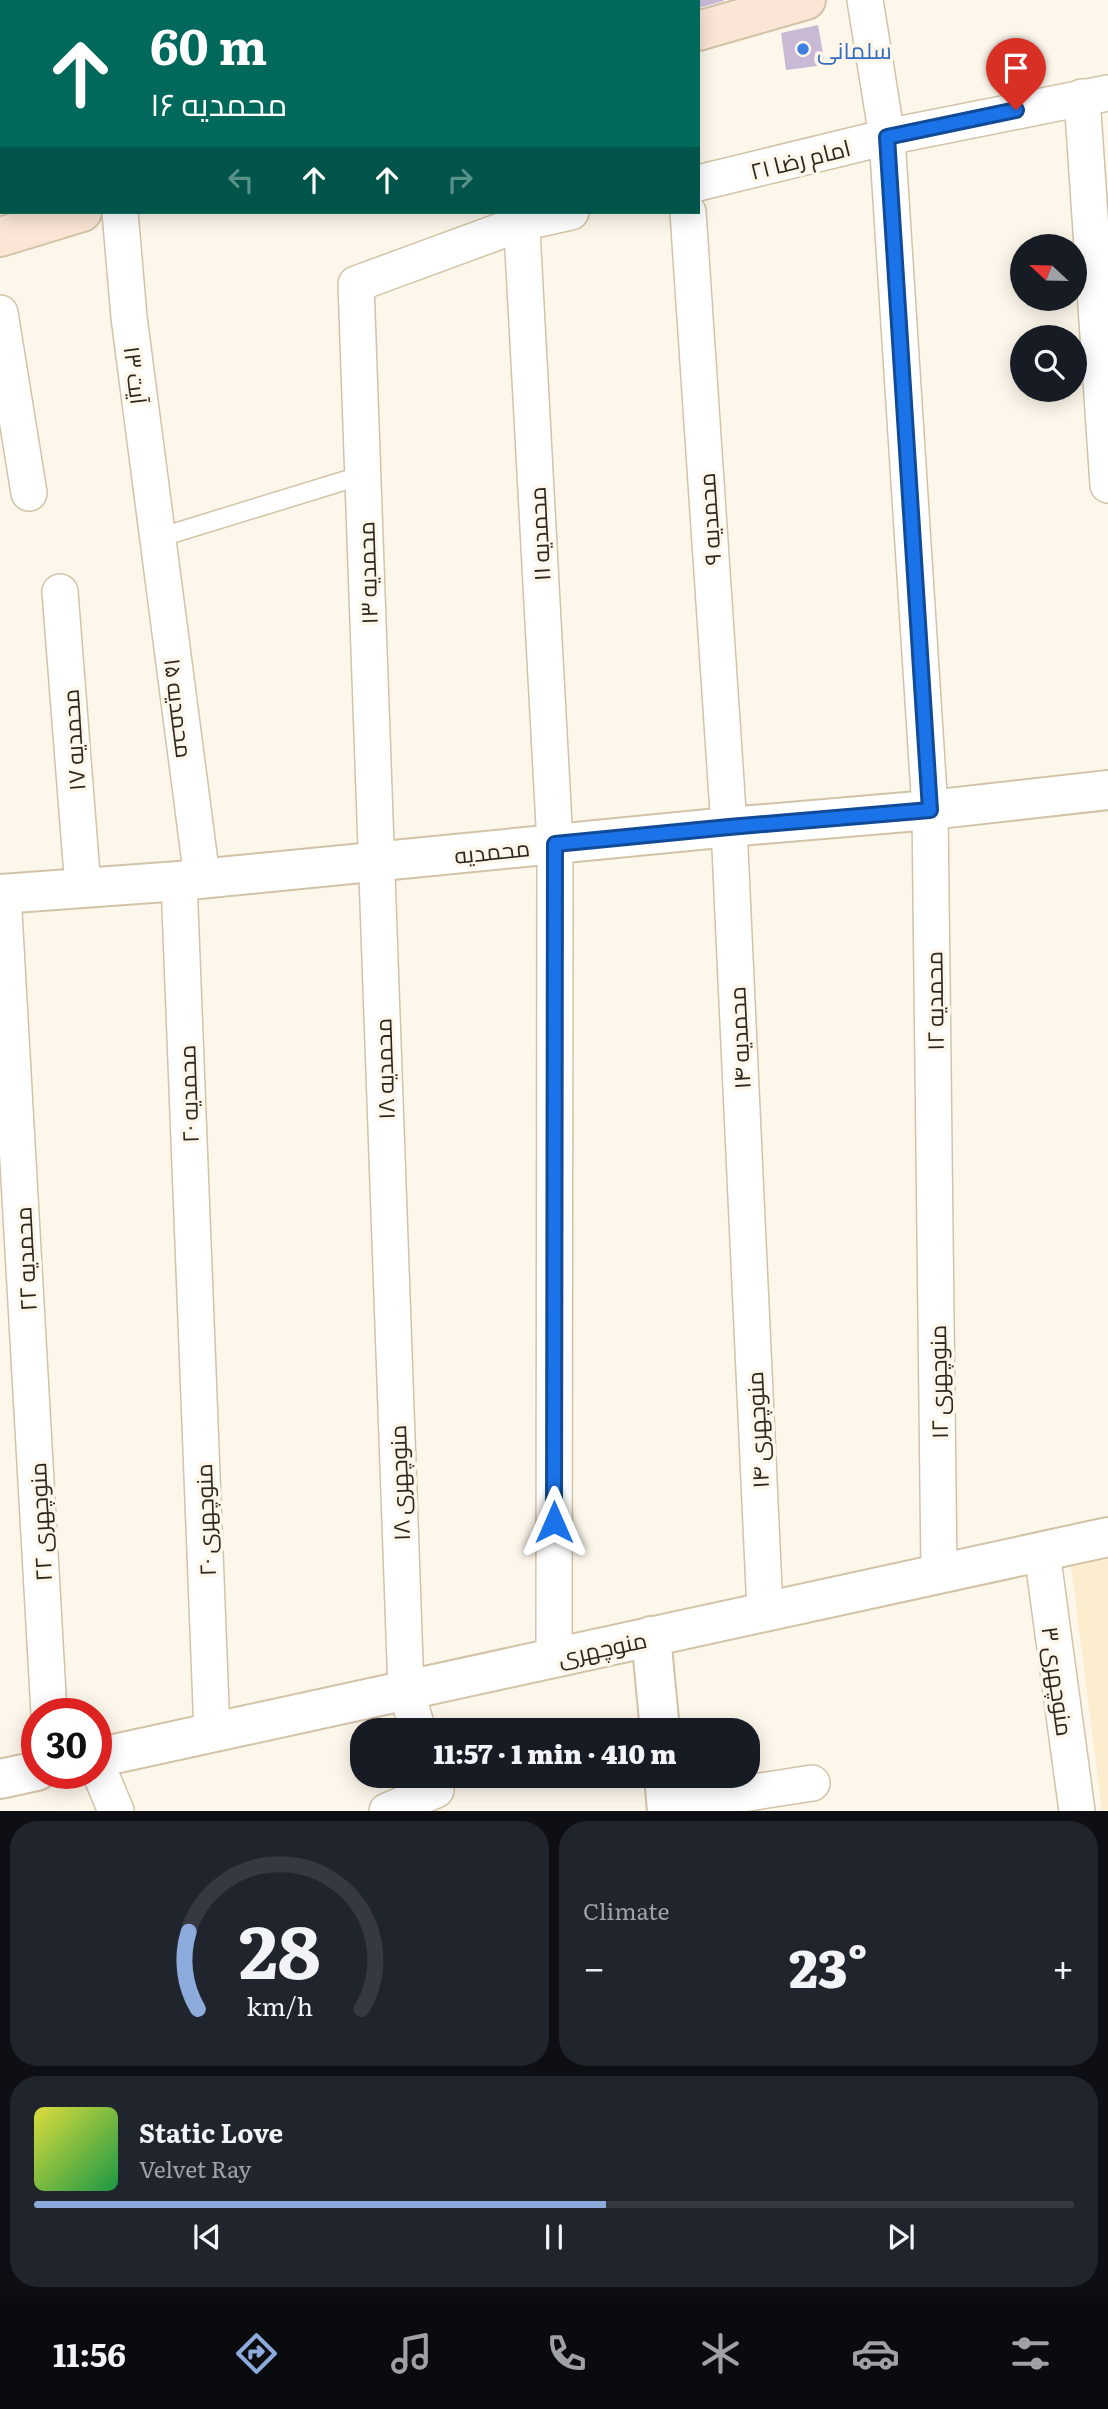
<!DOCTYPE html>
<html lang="en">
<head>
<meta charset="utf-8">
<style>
  body { margin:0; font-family:Literata,Cairo,serif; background:#20242c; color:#f1f3f6; height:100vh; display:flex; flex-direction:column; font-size:26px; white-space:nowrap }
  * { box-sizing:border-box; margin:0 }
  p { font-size:23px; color:#9ea1a6 }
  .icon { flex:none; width:38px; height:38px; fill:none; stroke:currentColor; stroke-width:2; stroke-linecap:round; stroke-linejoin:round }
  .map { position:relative; height:1811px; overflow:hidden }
  .panel { display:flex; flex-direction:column; gap:10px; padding:10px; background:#0d0f14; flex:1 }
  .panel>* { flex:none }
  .top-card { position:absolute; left:0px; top:0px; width:700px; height:214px; box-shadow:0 4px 18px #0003; background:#00695c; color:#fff; overflow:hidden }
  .needle { width:46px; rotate:292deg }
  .controls { position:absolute; left:1010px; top:234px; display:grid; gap:14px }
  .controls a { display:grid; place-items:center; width:77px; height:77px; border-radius:50%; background:#171b24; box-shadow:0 4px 18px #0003; font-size:35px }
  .speed { position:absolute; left:21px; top:1698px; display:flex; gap:14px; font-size:35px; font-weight:700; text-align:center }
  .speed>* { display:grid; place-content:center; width:91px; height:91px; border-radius:50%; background:#171b24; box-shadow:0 4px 18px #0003; line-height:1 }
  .speed .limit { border:10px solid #d22; background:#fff; color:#111 }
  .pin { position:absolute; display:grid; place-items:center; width:60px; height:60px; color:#fff; margin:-72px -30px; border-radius:50% 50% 50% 0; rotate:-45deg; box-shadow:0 0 7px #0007 }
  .pin .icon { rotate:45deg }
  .me { position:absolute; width:77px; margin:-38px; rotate:0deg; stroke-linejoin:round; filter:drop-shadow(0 0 5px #0008) }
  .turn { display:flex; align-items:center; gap:24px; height:147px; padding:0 35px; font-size:32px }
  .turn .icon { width:91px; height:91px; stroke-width:2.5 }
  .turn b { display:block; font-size:49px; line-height:60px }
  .lanes { display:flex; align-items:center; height:66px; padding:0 35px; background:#0003; justify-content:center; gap:35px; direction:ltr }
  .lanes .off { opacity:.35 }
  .big { font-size:52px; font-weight:800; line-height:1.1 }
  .panel .widget { flex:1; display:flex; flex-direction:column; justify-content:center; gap:10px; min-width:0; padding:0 24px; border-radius:28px; background:#20242c }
  .panel .dial { align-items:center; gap:0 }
  .dial svg { height:182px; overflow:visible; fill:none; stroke:#363941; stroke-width:7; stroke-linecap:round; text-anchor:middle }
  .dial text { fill:#f1f3f6; stroke:none }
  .song { display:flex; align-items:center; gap:21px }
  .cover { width:84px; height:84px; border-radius:10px; background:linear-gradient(135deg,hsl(60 70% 55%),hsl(140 70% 35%)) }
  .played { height:7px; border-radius:4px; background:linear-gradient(90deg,#8daadc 55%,#363941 55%) }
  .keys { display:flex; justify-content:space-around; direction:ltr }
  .heat { display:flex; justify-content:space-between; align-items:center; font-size:38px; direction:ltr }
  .panel .tiles { flex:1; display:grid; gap:10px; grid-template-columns:1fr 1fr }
  .widget:last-child { grid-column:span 2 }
  .trip { position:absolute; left:350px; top:1718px; width:410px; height:70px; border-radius:28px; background:#171b24; box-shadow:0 4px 18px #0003; font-weight:800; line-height:70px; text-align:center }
  .dock { display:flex; height:112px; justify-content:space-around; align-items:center; background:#090b0e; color:#9ea1a6 }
  .dock .icon { width:49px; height:49px }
  .dock .selected { color:#8daadc }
  .dock b { font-size:32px; color:#f1f3f6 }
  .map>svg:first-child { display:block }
</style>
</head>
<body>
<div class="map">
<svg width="1108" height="1811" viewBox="0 0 1108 1811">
  <rect width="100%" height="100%" fill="#fdf7eb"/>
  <polygon fill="#fcedcf" points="1108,1559 1108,1810 1102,1811 1071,1566"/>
  <g fill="#c9b9d5">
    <polygon points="698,0 724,0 724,1 698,8"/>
    <polygon points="818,25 825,65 786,70 781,33"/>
  </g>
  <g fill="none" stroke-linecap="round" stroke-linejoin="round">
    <defs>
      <polyline id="service" points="158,538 363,475"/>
      <g id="minor">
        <polyline points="102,0 102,2"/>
        <polyline points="209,0 210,2"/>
        <polyline points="432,0 432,2"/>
        <polyline points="674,0 674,2"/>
        <polyline points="865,0 887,137 930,810 939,1573"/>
        <polyline points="1082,97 1108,485"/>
        <polyline points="698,183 887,137 1108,93"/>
        <polyline points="120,212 129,317 202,878"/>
        <polyline points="521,212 555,844 554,1658"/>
        <polyline points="688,212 729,827 765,1611"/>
        <polyline points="0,313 29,493"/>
        <polyline points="60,592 83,888"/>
        <polyline points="179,881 212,1733"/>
        <polyline points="3,894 49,1713"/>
        <polyline points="1042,1552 1077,1811"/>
        <polyline points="418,1731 406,1690 356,284 522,223 571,212"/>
        <polyline points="96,1763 116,1811"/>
        <polyline points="666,1806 812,1783"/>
        <polyline points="387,1811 436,1790"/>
      </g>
      <g id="tertiary">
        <polyline points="0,894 179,881 729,827 930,810 1108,790"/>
        <polyline points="651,1636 660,1731"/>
        <polyline points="96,1758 1108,1537"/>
        <polyline points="664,1776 667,1811"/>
        <polyline points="0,1779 37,1771"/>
      </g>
      <g id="secondary">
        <polyline points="698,31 806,0"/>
        <polyline points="0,237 82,212"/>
      </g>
    </defs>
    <use href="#service" stroke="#d2c3a6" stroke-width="21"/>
    <use href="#minor" stroke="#d2c3a6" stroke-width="38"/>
    <use href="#tertiary" stroke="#d2c3a6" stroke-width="42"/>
    <use href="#secondary" stroke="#d2c3a6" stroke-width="42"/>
    <use href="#service" stroke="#fff" stroke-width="18"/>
    <use href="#minor" stroke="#fff" stroke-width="35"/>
    <use href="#tertiary" stroke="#fff" stroke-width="38"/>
    <use href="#secondary" stroke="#fbe5d6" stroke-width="38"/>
  </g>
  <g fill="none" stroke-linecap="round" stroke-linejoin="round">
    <defs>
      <polyline id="route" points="554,1522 555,844 729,827 930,810 887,137 1016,110"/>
    </defs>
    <use href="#route" stroke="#114b97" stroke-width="18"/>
    <use href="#route" stroke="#1a73e8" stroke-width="12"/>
  </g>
  <circle fill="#3f7fe0" stroke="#fdf7eb" stroke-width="2.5" cx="803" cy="49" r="7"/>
  <g text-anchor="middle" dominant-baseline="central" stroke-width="7" stroke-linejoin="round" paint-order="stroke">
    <g font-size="23" fill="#366cbe" stroke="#fdf7eb" text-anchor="start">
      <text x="817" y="49">سلمانی</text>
    </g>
    <g font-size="23" fill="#2d271c" stroke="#fdf7eb">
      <text transform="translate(800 158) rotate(-14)">امام رضا ۲۱</text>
      <text transform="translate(137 375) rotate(83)">آیت ۱۳</text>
      <text transform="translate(708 519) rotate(-94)">محمدیه ۹</text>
      <text transform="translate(538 534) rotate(-93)">محمدیه ۱۱</text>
      <text transform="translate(366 573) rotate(-92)">محمدیه ۱۳</text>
      <text transform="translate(180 708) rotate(83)">محمدیه ۱۵</text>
      <text transform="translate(72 740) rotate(-94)">محمدیه ۱۷</text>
      <text transform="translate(492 850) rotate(-6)">محمدیه</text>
      <text transform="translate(933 1001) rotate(-91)">محمدیه ۱۲</text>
      <text transform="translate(738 1038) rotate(-93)">محمدیه ۱۴</text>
      <text transform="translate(383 1069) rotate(-92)">محمدیه ۱۸</text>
      <text transform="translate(187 1094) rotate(-92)">محمدیه ۲۰</text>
      <text transform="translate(24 1259) rotate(-93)">محمدیه ۲۲</text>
      <text transform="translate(937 1382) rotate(-91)">منوچهری ۱۲</text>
      <text transform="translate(756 1430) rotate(-93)">منوچهری ۱۴</text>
      <text transform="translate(398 1483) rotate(-92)">منوچهری ۱۸</text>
      <text transform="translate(204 1520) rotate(-92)">منوچهری ۲۰</text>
      <text transform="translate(39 1522) rotate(-93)">منوچهری ۲۲</text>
      <text transform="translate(602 1647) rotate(-12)">منوچهری</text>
      <text transform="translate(1059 1681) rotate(82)">منوچهری ۳</text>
    </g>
  </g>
</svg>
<div class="controls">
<a><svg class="needle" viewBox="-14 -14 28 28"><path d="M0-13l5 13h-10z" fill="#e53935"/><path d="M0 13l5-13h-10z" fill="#9ea1a6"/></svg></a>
<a><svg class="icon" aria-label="search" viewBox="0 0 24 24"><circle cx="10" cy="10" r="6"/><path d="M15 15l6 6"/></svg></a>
</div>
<div class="speed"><div class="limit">30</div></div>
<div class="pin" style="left:1016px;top:110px;background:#d93025"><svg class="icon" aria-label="arrive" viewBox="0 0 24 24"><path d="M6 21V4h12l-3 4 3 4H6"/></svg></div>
<svg class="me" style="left:554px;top:1522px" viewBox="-20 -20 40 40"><path d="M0-17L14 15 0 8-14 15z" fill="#1a73e8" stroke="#fff" stroke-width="4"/></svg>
<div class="trip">11:57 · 1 min · 410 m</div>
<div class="top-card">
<div class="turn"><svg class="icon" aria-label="ahead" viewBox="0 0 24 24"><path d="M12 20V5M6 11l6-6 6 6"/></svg><div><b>60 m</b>محمدیه ۱۶</div></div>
<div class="lanes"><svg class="icon off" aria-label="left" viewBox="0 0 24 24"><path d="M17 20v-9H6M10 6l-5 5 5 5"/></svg><svg class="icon" aria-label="ahead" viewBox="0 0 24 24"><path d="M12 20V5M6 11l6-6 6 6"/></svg><svg class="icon" aria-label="ahead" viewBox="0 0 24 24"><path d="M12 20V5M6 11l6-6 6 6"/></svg><svg class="icon off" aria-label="right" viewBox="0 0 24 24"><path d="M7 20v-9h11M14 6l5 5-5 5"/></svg></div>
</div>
</div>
<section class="panel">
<div class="tiles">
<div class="widget dial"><svg viewBox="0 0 100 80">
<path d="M14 69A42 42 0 1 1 86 69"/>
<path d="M14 69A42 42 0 0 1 10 35" stroke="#8daadc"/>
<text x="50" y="56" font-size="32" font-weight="700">28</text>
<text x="50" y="72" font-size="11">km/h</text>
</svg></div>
<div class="widget"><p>Climate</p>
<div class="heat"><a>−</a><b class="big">23°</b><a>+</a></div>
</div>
<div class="widget">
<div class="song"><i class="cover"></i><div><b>Static Love</b><p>Velvet Ray</p></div></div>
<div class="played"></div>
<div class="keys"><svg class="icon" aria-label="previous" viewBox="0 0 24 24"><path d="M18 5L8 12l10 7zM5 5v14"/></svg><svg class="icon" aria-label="pause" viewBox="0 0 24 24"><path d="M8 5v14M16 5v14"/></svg><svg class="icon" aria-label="next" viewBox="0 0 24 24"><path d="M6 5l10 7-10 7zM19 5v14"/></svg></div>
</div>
</div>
</section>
<nav class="dock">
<b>11:56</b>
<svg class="icon selected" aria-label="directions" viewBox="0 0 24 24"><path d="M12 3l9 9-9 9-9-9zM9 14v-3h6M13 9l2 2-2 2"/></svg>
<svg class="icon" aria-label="music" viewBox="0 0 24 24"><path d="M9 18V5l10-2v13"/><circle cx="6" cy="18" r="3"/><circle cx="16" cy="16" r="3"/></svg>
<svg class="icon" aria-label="phone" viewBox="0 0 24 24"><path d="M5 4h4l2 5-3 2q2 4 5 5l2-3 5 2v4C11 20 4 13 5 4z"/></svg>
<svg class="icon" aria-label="climate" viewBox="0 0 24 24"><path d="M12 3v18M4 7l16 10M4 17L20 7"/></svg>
<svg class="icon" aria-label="car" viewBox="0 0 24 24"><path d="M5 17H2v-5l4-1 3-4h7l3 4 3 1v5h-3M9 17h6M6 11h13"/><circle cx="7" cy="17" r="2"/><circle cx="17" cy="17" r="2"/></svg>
<svg class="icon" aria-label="filters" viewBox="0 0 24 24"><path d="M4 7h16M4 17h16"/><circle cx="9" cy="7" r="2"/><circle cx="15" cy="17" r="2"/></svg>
</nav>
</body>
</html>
